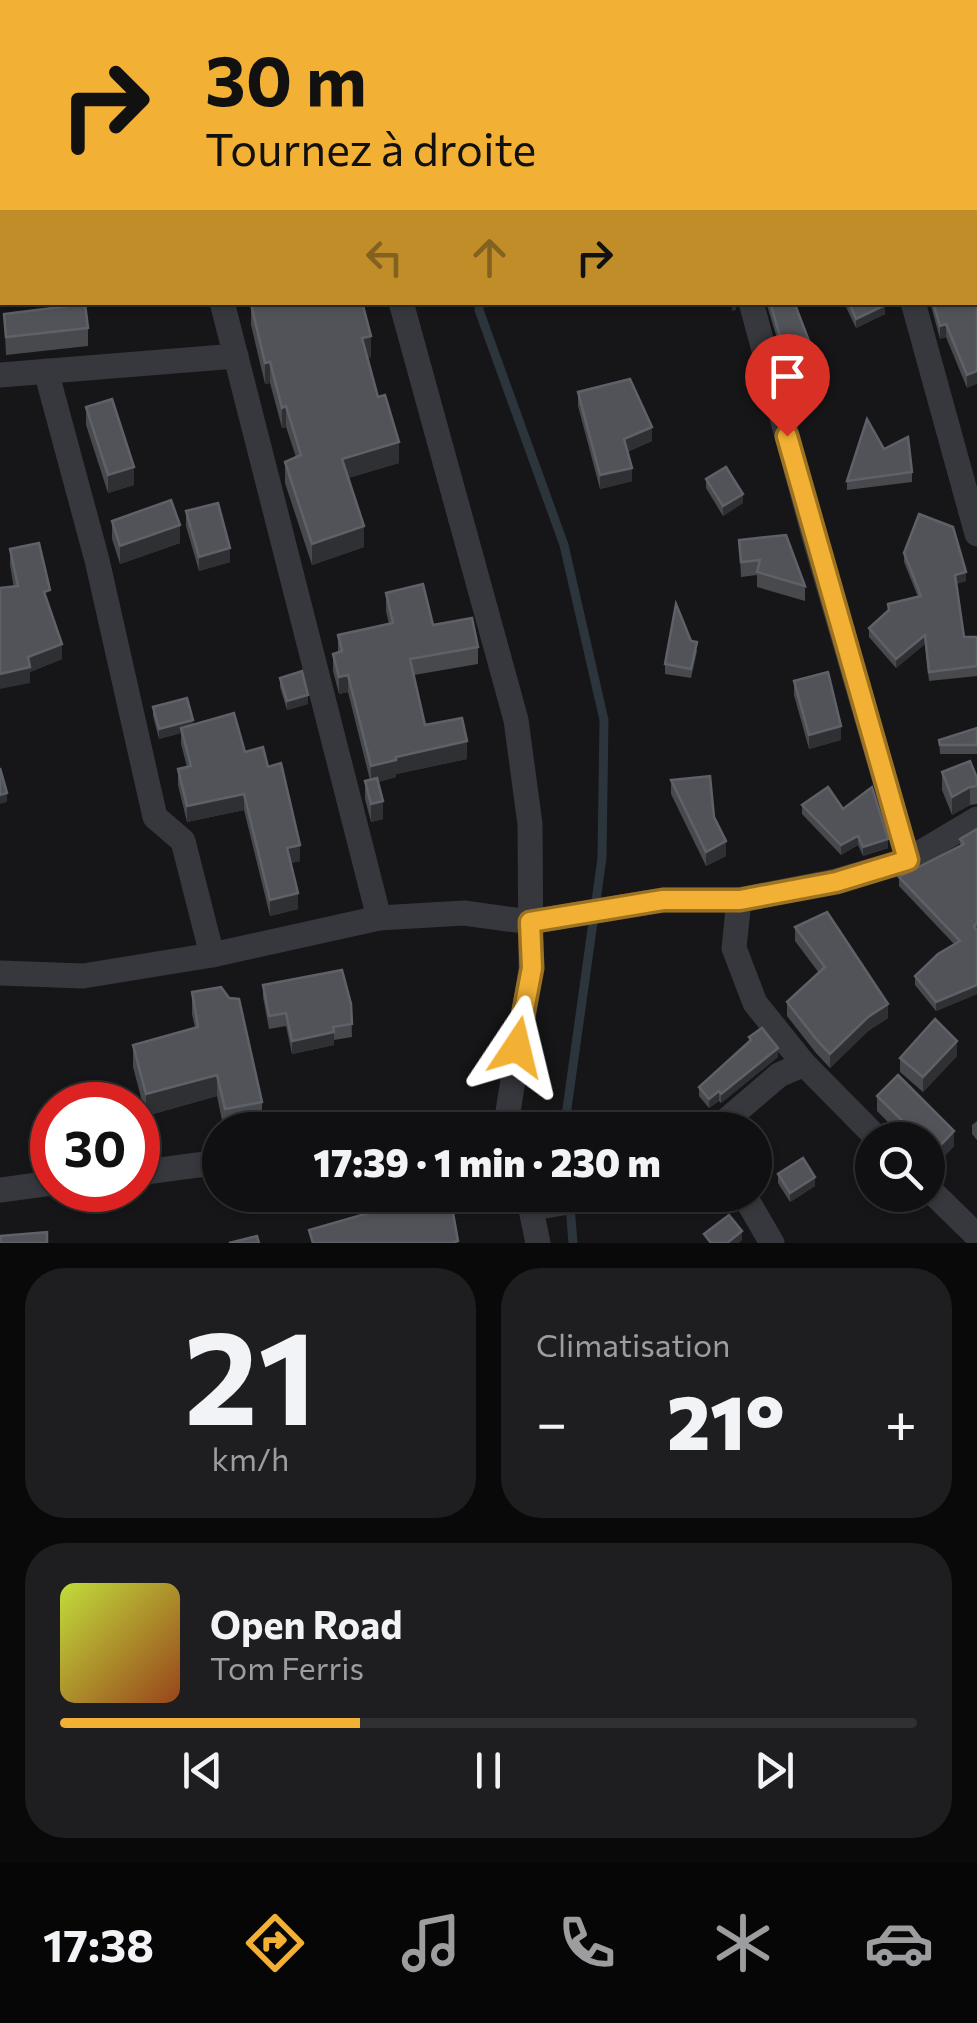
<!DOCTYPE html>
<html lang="fr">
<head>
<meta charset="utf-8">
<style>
  body { margin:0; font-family:Commissioner,sans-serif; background:#1e1e20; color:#f1f3f6; height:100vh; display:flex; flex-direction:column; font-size:38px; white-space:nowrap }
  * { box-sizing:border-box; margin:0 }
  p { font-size:32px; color:#9c9d9f }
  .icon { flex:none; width:55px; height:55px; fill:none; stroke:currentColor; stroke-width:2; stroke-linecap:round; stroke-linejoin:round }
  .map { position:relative; height:1243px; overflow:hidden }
  .panel { display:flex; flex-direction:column; gap:25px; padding:25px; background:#09090a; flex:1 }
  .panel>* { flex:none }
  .guide { position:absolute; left:0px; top:0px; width:978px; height:305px; box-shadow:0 2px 8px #0004,0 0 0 2px #303032; background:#f2b134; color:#111; overflow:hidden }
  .controls { position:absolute; left:855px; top:1122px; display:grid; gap:20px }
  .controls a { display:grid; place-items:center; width:90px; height:90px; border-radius:50%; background:#101012; box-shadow:0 2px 8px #0004,0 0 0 2px #303032; font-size:50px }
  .speed { position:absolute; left:30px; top:1082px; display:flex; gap:20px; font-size:50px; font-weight:700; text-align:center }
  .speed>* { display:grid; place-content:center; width:130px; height:130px; border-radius:50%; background:#101012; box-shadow:0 2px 8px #0004,0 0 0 2px #303032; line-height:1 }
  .speed .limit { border:15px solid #d22; background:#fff; color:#111 }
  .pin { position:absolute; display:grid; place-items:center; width:85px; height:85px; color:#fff; margin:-102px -42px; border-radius:50% 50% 50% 0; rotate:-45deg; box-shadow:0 0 10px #0007 }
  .pin .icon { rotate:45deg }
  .me { position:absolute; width:110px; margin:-55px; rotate:10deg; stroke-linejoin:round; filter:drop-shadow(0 0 8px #0008) }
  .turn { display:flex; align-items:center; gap:35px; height:210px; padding:0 40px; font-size:45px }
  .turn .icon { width:130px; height:130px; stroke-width:2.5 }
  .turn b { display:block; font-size:70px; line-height:85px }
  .lanes { display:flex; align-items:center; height:95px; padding:0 40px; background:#0003; justify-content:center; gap:50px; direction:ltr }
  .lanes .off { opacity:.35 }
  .big { font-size:75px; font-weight:800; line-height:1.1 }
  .panel .tile { flex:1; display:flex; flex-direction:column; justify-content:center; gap:15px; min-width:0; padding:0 35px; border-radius:40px; background:#1e1e20 }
  .panel .dial { align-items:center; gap:0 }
  .dial b { font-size:130px; line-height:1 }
  .song { display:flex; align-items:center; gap:30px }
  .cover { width:120px; height:120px; border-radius:15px; background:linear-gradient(135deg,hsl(70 70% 55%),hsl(20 70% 35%)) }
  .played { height:10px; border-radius:5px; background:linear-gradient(90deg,#f2b134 35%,#303032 35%) }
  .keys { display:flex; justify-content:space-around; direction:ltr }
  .heat { display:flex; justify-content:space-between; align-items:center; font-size:55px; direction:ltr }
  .panel .tiles { flex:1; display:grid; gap:25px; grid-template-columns:1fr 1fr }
  .tile:last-child { grid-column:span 2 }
  .trip { position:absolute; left:202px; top:1112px; width:570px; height:100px; border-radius:50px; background:#101012; box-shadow:0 2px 8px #0004,0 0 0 2px #303032; font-weight:800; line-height:100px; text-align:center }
  .tabs { display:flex; height:160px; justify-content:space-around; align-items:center; background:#060607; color:#9c9d9f }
  .tabs .icon { width:70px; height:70px }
  .tabs .active { color:#f2b134 }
  .tabs b { font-size:45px; color:#f1f3f6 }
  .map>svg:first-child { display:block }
</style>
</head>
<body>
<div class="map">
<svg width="977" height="1243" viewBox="0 0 977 1243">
  <rect width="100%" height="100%" fill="#161618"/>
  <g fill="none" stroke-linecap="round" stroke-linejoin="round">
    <g stroke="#2c353c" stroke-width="9">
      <polyline points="532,2 532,0"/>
      <polyline points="480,302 479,310 564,545 604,720 602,858 564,1130"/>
      <polyline points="570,1206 573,1243"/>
    </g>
    <g stroke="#37383d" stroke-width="25">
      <polyline points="814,0 815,2"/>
      <polyline points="64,2 67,0"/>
      <polyline points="270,2 272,0"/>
      <polyline points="905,2 912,0"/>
      <polyline points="0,62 2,60"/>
      <polyline points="222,302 379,918"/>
      <polyline points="401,302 516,720 530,824 531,969 505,1130"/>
      <polyline points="751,302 814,536 908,860"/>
      <polyline points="913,302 977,534"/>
      <polyline points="46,371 97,560 155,817 183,841 212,955"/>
      <polyline points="0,375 236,356"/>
      <polyline points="739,900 734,948 755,1003 804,1064"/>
      <polyline points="0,973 83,976 212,955 379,918 464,913 530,922 663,900 739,900 836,881 908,860 977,819"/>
      <polyline points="470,1130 503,1126"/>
      <polyline points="715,1130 779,1075 804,1064 879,1140"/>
      <polyline points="138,1173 220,1162"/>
      <polyline points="928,1188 977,1236"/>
      <polyline points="0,1190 52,1183"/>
      <polyline points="528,1195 538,1243"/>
      <polyline points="744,1195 772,1243"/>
      <polyline points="533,1208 610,1195"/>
    </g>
  </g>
  <g fill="#47494d">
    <polygon points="612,302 636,302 636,303 613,307"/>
    <polygon points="766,302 794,302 809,353 790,364 779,345"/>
    <polygon points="846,302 884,302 885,314 856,328 846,307"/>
    <polygon points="930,302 975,302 967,388 946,337 940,339"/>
    <polygon points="251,304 371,357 367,358 378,397 399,463 348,478 364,547 312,565 285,483 285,462 296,457 286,427 282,428 270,383 265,384 251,325"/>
    <polygon points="4,314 88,328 88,346 6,355"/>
    <polygon points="578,392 652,441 627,452 632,481 600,489 578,406"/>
    <polygon points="86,407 134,485 108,493 86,425"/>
    <polygon points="884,449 912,472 912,482 847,490 847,481"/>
    <polygon points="706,479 743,503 723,516 706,488"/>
    <polygon points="186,511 230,562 199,571 186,526"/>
    <polygon points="112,521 180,543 120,564 112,539"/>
    <polygon points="739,540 805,586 805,601 757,587 757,575 741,577"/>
    <polygon points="10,549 49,606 62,659 30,672 30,683 10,565"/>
    <polygon points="904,553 966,581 956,584 964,637 977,637 977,676 929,681 925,644 896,668 869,637 869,628 888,612 888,604 918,597 904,562"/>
    <polygon points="386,593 433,625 478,647 478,664 414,675 425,725 467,759 396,774 396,777 378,782 383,819 371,822 365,799 365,781 370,780 348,692 339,694 333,671 333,654 338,652 338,635 389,624 386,611"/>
    <polygon points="691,641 697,651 691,678 665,674 665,664"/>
    <polygon points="280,678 308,704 287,710 280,687"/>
    <polygon points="794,681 841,740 809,749 794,695"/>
    <polygon points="153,707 193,724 245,752 268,767 300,861 291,863 298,909 270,916 244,810 187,822 178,785 178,769 187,767 181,744 181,733 159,739 153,716"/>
    <polygon points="977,728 977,754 940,754 939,740"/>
    <polygon points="942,772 977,778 977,804 970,805 952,815 942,790"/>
    <polygon points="671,780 714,817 726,856 706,866 671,794"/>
    <polygon points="802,805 843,809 888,848 863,856 858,845 841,855 802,814"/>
    <polygon points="977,829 977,994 936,1011 915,985 915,976 954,944 899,886 899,877 960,846 960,839"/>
    <polygon points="795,927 888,1018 868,1031 830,1068 816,1053 787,1016 787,1002 819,973 795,941"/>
    <polygon points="263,985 351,1004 352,1037 334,1040 334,1045 292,1054 286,1026 269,1029 263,997"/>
    <polygon points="192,992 262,1102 262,1124 224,1130 217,1096 146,1116 133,1067 133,1045 195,1028 192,1014"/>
    <polygon points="749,1037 778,1057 721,1103 719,1101 709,1108 699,1096 699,1087 749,1042"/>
    <polygon points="957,1056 923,1092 900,1072 900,1058"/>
    <polygon points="877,1096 954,1146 934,1167 928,1161 928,1140 906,1140 877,1111"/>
    <polygon points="977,1121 977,1140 972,1134 972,1125"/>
    <polygon points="778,1174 815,1186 790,1202 778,1183"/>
  </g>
  <g fill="#2f3033">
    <polygon points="239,0 254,0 254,2 237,2"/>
    <polygon points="414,0 433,0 433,2 403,2"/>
    <polygon points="2,4 2,20 0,22 0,7"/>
    <polygon points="732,302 736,302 736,310 732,311"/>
    <polygon points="885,305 885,314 856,328 856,319"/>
    <polygon points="946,324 946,337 940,339 940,326"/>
    <polygon points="371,336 371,357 362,359 362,338"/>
    <polygon points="809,341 809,353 790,364 790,352"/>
    <polygon points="270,362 270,383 265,384 265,363"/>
    <polygon points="977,371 977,384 967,388 967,375"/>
    <polygon points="286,406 286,427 282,428 282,408"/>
    <polygon points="652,427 652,441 624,453 624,439"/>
    <polygon points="399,442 399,463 342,480 342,459"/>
    <polygon points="134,467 134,485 108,493 108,475"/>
    <polygon points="632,468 632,481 600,489 600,475"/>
    <polygon points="743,494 743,503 723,516 723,506"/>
    <polygon points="180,525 180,543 120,564 120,546"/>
    <polygon points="364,526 364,547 312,565 312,544"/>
    <polygon points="230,548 230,562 199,571 199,557"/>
    <polygon points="966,572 966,581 955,584 955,575"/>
    <polygon points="925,635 925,644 896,668 896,659"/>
    <polygon points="62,644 62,659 30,672 30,683 0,689 0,674 28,657"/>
    <polygon points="348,675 348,692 339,694 339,677"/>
    <polygon points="308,695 308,704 287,710 287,701"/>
    <polygon points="193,720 193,730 181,728 181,733 159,739 159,729"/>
    <polygon points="841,726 841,740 809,749 809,735"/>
    <polygon points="467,741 467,759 396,774 396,777 371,784 371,766 396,757"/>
    <polygon points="970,787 970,805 952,815 952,797"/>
    <polygon points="7,793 7,802 0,804 0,795"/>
    <polygon points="244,794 244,810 187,822 187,806"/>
    <polygon points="383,801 383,819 371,822 371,804"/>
    <polygon points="858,836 858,845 841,855 841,845"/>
    <polygon points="888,839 888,848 863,856 863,847"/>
    <polygon points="726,841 726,856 706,866 706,852"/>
    <polygon points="300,845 300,861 287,864 287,848"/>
    <polygon points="298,893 298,909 270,916 270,900"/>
    <polygon points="977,985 977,994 936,1011 936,1002"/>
    <polygon points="888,1004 888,1018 868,1031 830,1068 830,1054 868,1017"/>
    <polygon points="334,1032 334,1045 292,1054 292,1041"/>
    <polygon points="957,1041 957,1056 923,1092 923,1077"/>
    <polygon points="778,1048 778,1057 721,1103 721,1094"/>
    <polygon points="217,1075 217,1096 146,1116 146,1094"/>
    <polygon points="719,1091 719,1101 709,1108 709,1099"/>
    <polygon points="954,1131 954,1146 934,1167 934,1152"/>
    <polygon points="815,1177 815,1186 790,1202 790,1193"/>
    <polygon points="742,1231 742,1240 739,1243 727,1243"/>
  </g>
  <g fill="#525359" stroke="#5f6168" stroke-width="2.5">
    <polygon points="131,0 239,0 237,2 128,2"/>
    <polygon points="355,0 414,0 403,2 355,2"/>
    <polygon points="716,0 739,0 740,2 716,2"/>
    <polygon points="975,281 977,285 977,371 967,375 946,324 940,326 933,302 975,302"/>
    <polygon points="258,302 362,302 371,336 362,338 378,397 385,395 399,442 342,459 364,526 312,544 285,462 301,455 286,406 282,408 270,362 265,363 251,304"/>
    <polygon points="770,302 794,302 809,341 790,352 779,333"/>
    <polygon points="849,302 884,302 885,305 856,319"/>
    <polygon points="85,304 88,328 6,337 4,314"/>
    <polygon points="630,379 652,427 624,439 632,468 600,475 578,392"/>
    <polygon points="112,399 134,467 108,475 86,407"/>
    <polygon points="867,419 884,449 908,437 912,472 847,481"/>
    <polygon points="726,467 743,494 723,506 706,479"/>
    <polygon points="171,500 180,525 120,546 112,521"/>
    <polygon points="218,503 230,548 199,557 186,511"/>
    <polygon points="919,514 953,527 966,572 955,575 964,637 977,637 977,666 929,672 925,635 896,659 869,628 889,610 888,604 921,596 904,553"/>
    <polygon points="786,535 805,586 757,572 760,560 741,562 739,540"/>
    <polygon points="39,543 50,590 44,592 62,644 28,657 30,667 0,674 0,588 18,586 10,549"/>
    <polygon points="423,584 433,625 472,618 478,647 410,659 425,725 462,718 467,741 396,757 396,760 371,766 348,675 339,677 333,654 342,651 338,635 393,623 386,593"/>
    <polygon points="676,604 691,641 697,642 691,669 665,664"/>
    <polygon points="302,671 308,695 287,701 280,678"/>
    <polygon points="828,672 841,726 809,735 794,681"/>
    <polygon points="187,698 193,720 159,729 153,707"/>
    <polygon points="234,713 245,752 263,747 268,767 281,763 300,845 287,848 298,893 270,900 244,794 187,806 178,769 191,766 181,728"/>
    <polygon points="977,728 977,745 940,745 939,740"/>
    <polygon points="970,761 977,778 977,786 970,787 952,797 942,772"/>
    <polygon points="0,768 7,793 0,795"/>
    <polygon points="710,776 714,817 726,841 706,852 671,780"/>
    <polygon points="377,778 383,801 371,804 365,781"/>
    <polygon points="828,787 843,809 872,787 888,839 863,847 858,836 841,845 802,805"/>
    <polygon points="977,829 977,923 974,926 977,932 977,985 936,1002 915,976 938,954 960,941 899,877 964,844 960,839"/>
    <polygon points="827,912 888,1004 868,1017 830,1054 816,1039 787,1002 825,967 795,927"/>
    <polygon points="342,970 351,1004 352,1024 333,1027 334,1032 292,1041 286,1013 269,1016 263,985"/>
    <polygon points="221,987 229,998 239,999 262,1102 225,1109 217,1075 146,1094 133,1045 198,1027 192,992"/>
    <polygon points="935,1019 957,1041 923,1077 900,1058"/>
    <polygon points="762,1028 778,1048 721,1094 719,1091 709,1099 699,1087 751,1040 749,1037"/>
    <polygon points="898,1075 954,1131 934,1152 928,1146 928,1140 922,1140 877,1096"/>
    <polygon points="803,1158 815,1177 790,1193 778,1174"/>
    <polygon points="450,1196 458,1241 452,1243 313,1243 309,1230 372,1212"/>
    <polygon points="729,1215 742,1231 727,1243 711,1243 704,1234"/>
    <polygon points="47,1232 47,1243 1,1243 0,1236"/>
    <polygon points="257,1236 259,1243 229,1243"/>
  </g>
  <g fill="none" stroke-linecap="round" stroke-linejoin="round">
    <defs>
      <polyline id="route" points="517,1047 532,968 530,922 663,900 740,900 836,882 908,860 787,436"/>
    </defs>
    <use href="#route" stroke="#9d7322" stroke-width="25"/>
    <use href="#route" stroke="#f2b134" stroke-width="18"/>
  </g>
</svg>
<div class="controls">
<a><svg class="icon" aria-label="search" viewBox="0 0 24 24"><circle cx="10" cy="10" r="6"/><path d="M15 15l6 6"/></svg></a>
</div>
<div class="speed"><div class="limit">30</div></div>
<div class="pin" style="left:787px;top:436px;background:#d93025"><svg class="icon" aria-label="arrive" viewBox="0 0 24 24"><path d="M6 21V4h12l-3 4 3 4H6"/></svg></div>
<svg class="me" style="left:517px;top:1047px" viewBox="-20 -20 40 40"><path d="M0-17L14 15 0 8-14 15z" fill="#f2b134" stroke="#fff" stroke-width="4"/></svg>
<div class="trip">17:39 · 1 min · 230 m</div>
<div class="guide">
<div class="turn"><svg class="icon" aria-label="right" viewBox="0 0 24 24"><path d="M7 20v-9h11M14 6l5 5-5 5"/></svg><div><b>30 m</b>Tournez à droite</div></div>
<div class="lanes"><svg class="icon off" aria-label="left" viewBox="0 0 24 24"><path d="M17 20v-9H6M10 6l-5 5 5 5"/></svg><svg class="icon off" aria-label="ahead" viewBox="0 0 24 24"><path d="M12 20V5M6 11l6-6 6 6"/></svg><svg class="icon" aria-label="right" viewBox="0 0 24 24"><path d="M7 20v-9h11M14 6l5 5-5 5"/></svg></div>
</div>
</div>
<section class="panel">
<div class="tiles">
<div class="tile dial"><b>21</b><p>km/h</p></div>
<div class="tile"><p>Climatisation</p>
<div class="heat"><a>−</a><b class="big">21°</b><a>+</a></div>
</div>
<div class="tile">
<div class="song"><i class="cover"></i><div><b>Open Road</b><p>Tom Ferris</p></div></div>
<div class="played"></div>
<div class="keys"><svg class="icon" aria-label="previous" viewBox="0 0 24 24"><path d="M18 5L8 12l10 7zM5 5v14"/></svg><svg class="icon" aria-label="pause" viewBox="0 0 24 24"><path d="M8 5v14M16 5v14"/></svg><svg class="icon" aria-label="next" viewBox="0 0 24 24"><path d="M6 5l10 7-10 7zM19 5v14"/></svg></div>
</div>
</div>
</section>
<nav class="tabs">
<b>17:38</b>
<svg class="icon active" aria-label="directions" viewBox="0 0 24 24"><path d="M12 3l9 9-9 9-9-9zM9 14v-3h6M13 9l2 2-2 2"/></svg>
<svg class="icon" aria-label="music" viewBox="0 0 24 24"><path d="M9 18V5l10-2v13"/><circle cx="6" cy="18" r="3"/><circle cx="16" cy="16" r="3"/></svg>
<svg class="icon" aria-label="phone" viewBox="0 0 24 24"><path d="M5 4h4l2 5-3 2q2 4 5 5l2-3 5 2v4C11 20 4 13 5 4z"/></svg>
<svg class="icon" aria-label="climate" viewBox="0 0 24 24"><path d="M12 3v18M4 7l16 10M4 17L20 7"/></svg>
<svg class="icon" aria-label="car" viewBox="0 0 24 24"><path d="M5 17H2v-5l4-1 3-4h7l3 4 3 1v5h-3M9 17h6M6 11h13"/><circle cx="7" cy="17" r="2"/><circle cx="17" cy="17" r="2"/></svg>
</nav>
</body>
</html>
